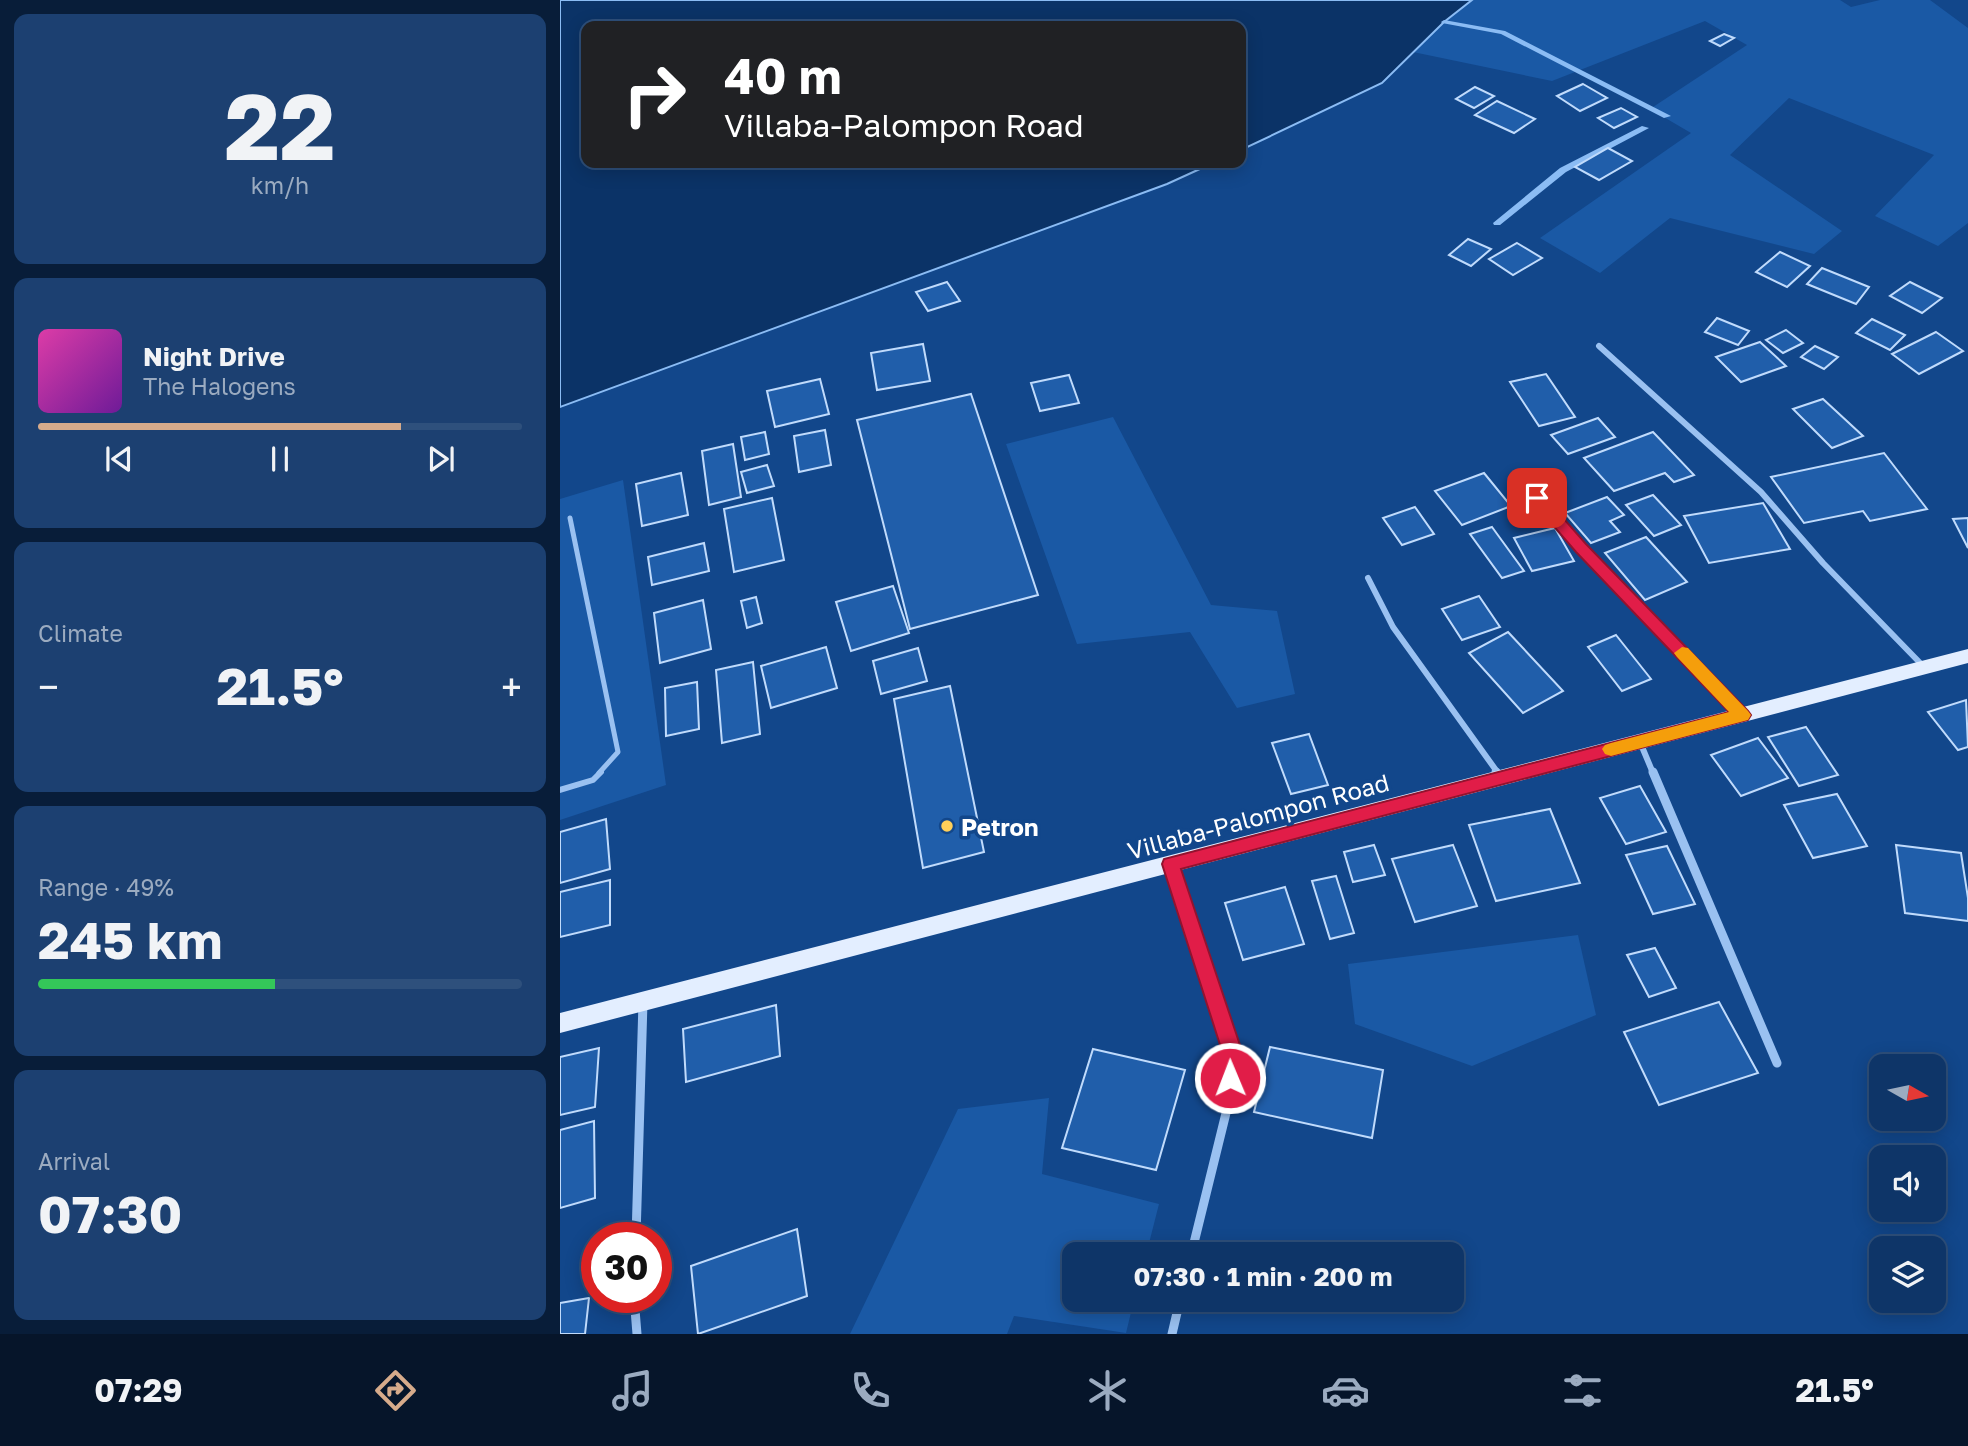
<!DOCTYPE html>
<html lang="en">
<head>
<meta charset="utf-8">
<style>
  body { margin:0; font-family:"Golos Text",sans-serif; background:#1c4071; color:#f1f3f6; height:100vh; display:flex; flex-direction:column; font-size:26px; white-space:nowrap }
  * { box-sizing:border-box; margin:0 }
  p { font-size:23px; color:#9babc0 }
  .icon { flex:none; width:38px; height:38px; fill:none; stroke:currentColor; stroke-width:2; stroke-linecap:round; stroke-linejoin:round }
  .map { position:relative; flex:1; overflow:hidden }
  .panel { display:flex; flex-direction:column; gap:14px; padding:14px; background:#081d39; width:560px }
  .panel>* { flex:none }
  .hud { position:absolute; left:21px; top:21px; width:665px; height:147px; border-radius:14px; box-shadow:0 4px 18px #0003,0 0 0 2px #2e507c; background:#202124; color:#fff; overflow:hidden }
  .needle { width:46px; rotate:99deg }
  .controls { position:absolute; left:1309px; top:1054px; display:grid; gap:14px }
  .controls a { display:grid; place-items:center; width:77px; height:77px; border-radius:14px; background:#0e3568; box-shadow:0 4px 18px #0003,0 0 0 2px #2e507c; font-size:35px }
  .speed { position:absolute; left:21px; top:1222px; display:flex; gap:14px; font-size:35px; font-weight:700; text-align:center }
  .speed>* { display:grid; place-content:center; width:91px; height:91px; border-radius:50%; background:#0e3568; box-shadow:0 4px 18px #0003,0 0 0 2px #2e507c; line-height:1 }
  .speed .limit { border:10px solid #d22; background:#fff; color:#111 }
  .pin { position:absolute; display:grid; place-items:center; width:60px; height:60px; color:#fff; margin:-30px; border-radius:14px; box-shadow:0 4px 10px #0006 }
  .me { position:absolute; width:77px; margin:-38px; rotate:359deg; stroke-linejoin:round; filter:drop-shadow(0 0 5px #0008) }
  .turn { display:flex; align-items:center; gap:24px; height:147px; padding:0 28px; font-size:32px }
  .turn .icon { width:91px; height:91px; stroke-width:2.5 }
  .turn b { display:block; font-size:49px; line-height:60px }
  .big { font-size:52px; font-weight:700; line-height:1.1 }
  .panel .widget { flex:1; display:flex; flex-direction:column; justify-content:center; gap:10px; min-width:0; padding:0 24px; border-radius:14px; background:#1c4071 }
  .panel .dial { align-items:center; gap:0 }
  .dial b { font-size:91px; line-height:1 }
  .song { display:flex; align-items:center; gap:21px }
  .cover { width:84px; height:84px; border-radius:10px; background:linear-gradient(135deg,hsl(320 70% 55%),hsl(280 70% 35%)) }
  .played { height:7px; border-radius:4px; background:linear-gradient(90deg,#d6ab8b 75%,#2e507c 75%) }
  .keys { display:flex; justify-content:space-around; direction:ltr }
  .heat { display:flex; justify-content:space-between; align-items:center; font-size:38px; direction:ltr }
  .charge { height:10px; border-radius:5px; background:linear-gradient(90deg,#34c759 49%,#2e507c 0) }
  .trip { position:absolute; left:502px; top:1242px; width:402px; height:70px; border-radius:14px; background:#0e3568; box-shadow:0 4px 18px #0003,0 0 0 2px #2e507c; font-weight:700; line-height:70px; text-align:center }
  .dock { display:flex; height:112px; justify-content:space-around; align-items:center; background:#06152a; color:#9babc0 }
  .dock .icon { width:49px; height:49px }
  .dock .selected { color:#d6ab8b }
  .dock b { font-size:32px; color:#f1f3f6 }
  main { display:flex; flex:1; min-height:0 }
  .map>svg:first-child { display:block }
</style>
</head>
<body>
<main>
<section class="panel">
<div class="widget dial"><b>22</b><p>km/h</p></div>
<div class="widget">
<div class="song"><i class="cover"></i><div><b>Night Drive</b><p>The Halogens</p></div></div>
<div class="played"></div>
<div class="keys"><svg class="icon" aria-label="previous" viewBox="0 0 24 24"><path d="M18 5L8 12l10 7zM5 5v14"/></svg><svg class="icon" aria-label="pause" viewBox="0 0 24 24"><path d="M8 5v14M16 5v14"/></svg><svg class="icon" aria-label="next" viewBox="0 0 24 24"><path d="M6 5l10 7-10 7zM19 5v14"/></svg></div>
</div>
<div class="widget"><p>Climate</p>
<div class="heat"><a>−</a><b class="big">21.5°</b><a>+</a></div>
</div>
<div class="widget"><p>Range · 49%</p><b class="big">245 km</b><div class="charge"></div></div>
<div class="widget"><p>Arrival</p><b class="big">07:30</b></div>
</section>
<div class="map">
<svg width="1408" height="1334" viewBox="0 0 1408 1334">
  <rect width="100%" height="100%" fill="#12478b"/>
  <g fill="#1a59a5">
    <polygon points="912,0 1280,0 1291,7 1320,0 1370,0 1408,28 1408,223 1378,246 1315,216 1374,155 1229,98 1170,155 1282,231 1254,254 1110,218 1040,273 980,238 1131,133 1090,109 1187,45 1145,21 992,81 853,52 884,22"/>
    <polygon points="553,417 651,605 717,611 735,694 677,708 630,632 517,644 446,444"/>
    <polygon points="63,480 106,785 0,820 0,499"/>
    <polygon points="1018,935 1036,1015 912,1066 795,1024 788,964"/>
    <polygon points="489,1098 482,1174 599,1204 586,1255 514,1255 514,1300 574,1300 566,1333 454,1316 447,1334 290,1334 398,1109"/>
  </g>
  <polygon fill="#0b3367" stroke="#8bbcf4" stroke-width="2" points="0,0 912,0 884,22 822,83 681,150 681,26 26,26 26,163 653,163 607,184 0,407"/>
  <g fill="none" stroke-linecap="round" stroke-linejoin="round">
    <g fill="#8bbcf4" fill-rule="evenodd">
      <polygon points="884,20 945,31 1111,116 1104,118 941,34 882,23 881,22"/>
      <polygon points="1082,126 1089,128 1006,172 940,225 934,225 933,223 1000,168"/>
    </g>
  </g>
  <g fill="#205eaa" stroke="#c0dbfc" stroke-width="2">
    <polygon points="1164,34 1174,38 1160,46 1150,41"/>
    <polygon points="1023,84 1047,98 1020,111 997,96"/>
    <polygon points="915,87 934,96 914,108 896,99"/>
    <polygon points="937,101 975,119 954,133 915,115"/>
    <polygon points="1061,108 1077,117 1054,128 1038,118"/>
    <polygon points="1048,148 1072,161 1039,180 1015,167"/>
    <polygon points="908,239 931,249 911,266 889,255"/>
    <polygon points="957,243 982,258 953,275 929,259"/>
    <polygon points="1220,252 1250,266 1227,287 1196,272"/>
    <polygon points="1262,268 1309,287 1296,304 1247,284"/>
    <polygon points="387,282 400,301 368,311 356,292"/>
    <polygon points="1350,282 1382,298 1362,313 1330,296"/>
    <polygon points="1157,318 1189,331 1178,345 1145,332"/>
    <polygon points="1312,319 1345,335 1330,350 1296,333"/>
    <polygon points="1226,330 1243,343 1223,353 1206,340"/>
    <polygon points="1376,332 1403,351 1359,374 1332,354"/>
    <polygon points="1200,342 1226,366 1181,382 1156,357"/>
    <polygon points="363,344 370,381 317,390 311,353"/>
    <polygon points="1255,346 1278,357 1264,369 1241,357"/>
    <polygon points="986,374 1015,417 979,426 950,382"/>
    <polygon points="509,375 519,403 480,411 471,383"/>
    <polygon points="260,379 269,414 215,427 207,391"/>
    <polygon points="411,394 478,595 350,629 297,420"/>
    <polygon points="1263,399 1303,436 1272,448 1233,409"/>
    <polygon points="1038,418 1055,437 1008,454 991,435"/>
    <polygon points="265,430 271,465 239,472 234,436"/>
    <polygon points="205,432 209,454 185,460 181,437"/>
    <polygon points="1093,432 1134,475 1114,482 1105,473 1054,491 1024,458"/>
    <polygon points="173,444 181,497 149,505 142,451"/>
    <polygon points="1324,453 1367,509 1310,521 1303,511 1244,523 1211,477"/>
    <polygon points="207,465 214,486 187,493 181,472"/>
    <polygon points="121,473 128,515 82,526 76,484"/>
    <polygon points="924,473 951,506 902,525 875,491"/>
    <polygon points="1093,495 1121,525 1094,536 1066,505"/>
    <polygon points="1047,497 1064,515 1050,521 1060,532 1031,543 1005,513"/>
    <polygon points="212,498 224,560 174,572 164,509"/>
    <polygon points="1203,503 1230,549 1149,563 1124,516"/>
    <polygon points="855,507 874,534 842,545 823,518"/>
    <polygon points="1408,518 1408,548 1393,519"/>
    <polygon points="932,527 964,571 942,578 910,534"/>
    <polygon points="995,528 1014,561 972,571 954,538"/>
    <polygon points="1086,537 1127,582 1085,600 1045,553"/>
    <polygon points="144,543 149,571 92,585 88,557"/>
    <polygon points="333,586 349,633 291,651 276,602"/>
    <polygon points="919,596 940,627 902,640 882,609"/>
    <polygon points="196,597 202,623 187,628 181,601"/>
    <polygon points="143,600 151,649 100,663 94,613"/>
    <polygon points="948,632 1003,691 963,713 909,653"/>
    <polygon points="1056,635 1091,679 1062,691 1028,647"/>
    <polygon points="266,647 277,688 211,708 201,666"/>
    <polygon points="358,648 367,681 321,694 313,661"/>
    <polygon points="193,662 200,734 162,743 156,670"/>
    <polygon points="137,682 139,729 106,736 105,688"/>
    <polygon points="390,686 424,852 363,868 334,699"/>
    <polygon points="1406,700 1408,747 1398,750 1368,712"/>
    <polygon points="1246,727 1278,775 1239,786 1208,737"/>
    <polygon points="749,734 768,785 731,794 712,743"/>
    <polygon points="1198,738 1228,778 1181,796 1151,755"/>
    <polygon points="1080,786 1106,832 1066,844 1040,798"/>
    <polygon points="1277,794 1307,846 1253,858 1224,805"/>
    <polygon points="990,809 1020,883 936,901 909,825"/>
    <polygon points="46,819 50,869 0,883 0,832"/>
    <polygon points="814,845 825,875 793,882 784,852"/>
    <polygon points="893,845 917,906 855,922 832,859"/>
    <polygon points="1336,845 1401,853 1408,898 1408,921 1345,913"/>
    <polygon points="1107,846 1135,904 1093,914 1066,855"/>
    <polygon points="776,876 794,933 770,939 752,881"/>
    <polygon points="50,880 50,925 0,937 0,892"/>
    <polygon points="725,887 744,944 683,960 665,903"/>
    <polygon points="1095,948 1116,988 1089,997 1067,955"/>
    <polygon points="1159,1002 1198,1073 1099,1105 1064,1032"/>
    <polygon points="216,1005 220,1056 126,1082 123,1029"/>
    <polygon points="710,1047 823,1070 812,1138 694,1112"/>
    <polygon points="39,1048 35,1107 0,1115 0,1057"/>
    <polygon points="533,1049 625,1070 596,1170 502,1148"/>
    <polygon points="34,1121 35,1198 0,1208 0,1130"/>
    <polygon points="237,1229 247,1296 138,1334 131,1266"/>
    <polygon points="29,1298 25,1334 0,1334 0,1303"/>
  </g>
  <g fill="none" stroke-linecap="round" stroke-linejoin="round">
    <polyline stroke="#9ac1f1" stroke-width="5" points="10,518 58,752 39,773"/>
    <polyline stroke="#9ac1f1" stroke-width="6" points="0,790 33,780 41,772"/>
    <g stroke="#9ac1f1" stroke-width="6">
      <polyline points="1039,346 1201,492 1263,563 1364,667"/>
      <polyline points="977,498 1021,548 1181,714"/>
      <polyline points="808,578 833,627 938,773"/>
      <polyline points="1080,742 1093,773"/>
    </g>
    <g stroke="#9ac1f1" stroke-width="9">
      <polyline points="936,772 941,778"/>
      <polyline points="1093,772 1217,1063"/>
      <polyline points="611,864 672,1051 668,1105 631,1255"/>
      <polyline points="76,1237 83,1002"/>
      <polyline points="74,1297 77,1334"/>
      <polyline points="612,1334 620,1300"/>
    </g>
    <polygon fill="#e3eeff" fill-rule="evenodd" points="1408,649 1408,663 0,1033 0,1013"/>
  </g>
  <polygon fill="#e11d48" stroke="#92132f" stroke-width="2" points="977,493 982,494 1026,544 1188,711 1191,715 1188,720 621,869 682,1051 677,1085 670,1088 663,1085 660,1078 662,1051 602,864 604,859 1169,712 1016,552 972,501 970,498"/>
  <polygon fill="#f59e0b" points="1122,647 1128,648 1188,711 1191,715 1188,720 1051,756 1045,754 1042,749 1045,745 1051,743 1169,712 1117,657 1114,653"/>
  <circle fill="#ffcf59" stroke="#12478b" stroke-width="2.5" cx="387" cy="826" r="7"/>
  <g text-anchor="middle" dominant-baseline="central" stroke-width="7" stroke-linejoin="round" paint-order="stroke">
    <g font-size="24" fill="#fff" stroke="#12478b">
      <text transform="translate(698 816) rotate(-15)">Villaba-Palompon Road</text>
    </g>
    <g font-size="24" font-weight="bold" fill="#fff" stroke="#12478b" text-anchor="start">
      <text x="401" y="826">Petron</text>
    </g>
  </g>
</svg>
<div class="controls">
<a><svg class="needle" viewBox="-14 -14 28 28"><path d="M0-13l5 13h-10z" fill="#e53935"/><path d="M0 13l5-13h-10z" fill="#9babc0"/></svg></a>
<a><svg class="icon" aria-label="sound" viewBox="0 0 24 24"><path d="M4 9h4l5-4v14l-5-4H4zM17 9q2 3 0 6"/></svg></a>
<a><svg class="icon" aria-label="layers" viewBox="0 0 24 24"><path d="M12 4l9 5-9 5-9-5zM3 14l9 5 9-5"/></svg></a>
</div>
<div class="speed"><div class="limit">30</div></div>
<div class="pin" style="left:977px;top:498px;background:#d93025"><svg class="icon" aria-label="arrive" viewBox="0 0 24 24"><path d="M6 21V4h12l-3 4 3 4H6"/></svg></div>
<svg class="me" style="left:670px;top:1078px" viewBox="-20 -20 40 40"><circle r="17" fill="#e11d48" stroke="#fff" stroke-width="3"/><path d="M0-11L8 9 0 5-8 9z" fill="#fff"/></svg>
<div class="trip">07:30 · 1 min · 200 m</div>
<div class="hud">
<div class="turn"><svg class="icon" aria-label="right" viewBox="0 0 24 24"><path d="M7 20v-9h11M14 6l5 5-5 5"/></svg><div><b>40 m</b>Villaba-Palompon Road</div></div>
</div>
</div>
</main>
<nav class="dock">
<b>07:29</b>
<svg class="icon selected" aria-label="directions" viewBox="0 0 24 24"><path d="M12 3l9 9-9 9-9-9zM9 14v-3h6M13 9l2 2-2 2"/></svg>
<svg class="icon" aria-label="music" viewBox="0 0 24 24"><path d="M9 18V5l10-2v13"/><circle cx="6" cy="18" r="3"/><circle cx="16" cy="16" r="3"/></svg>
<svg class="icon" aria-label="phone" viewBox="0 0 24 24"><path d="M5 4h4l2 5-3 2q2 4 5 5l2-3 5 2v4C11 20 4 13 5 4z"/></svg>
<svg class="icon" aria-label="climate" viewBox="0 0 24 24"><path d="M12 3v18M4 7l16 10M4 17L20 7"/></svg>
<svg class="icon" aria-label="car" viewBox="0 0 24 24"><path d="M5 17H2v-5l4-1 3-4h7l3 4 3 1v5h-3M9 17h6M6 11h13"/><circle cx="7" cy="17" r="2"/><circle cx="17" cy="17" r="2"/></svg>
<svg class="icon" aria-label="filters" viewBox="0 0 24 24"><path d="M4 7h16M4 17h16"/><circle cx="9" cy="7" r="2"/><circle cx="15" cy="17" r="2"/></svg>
<b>21.5°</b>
</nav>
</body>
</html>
